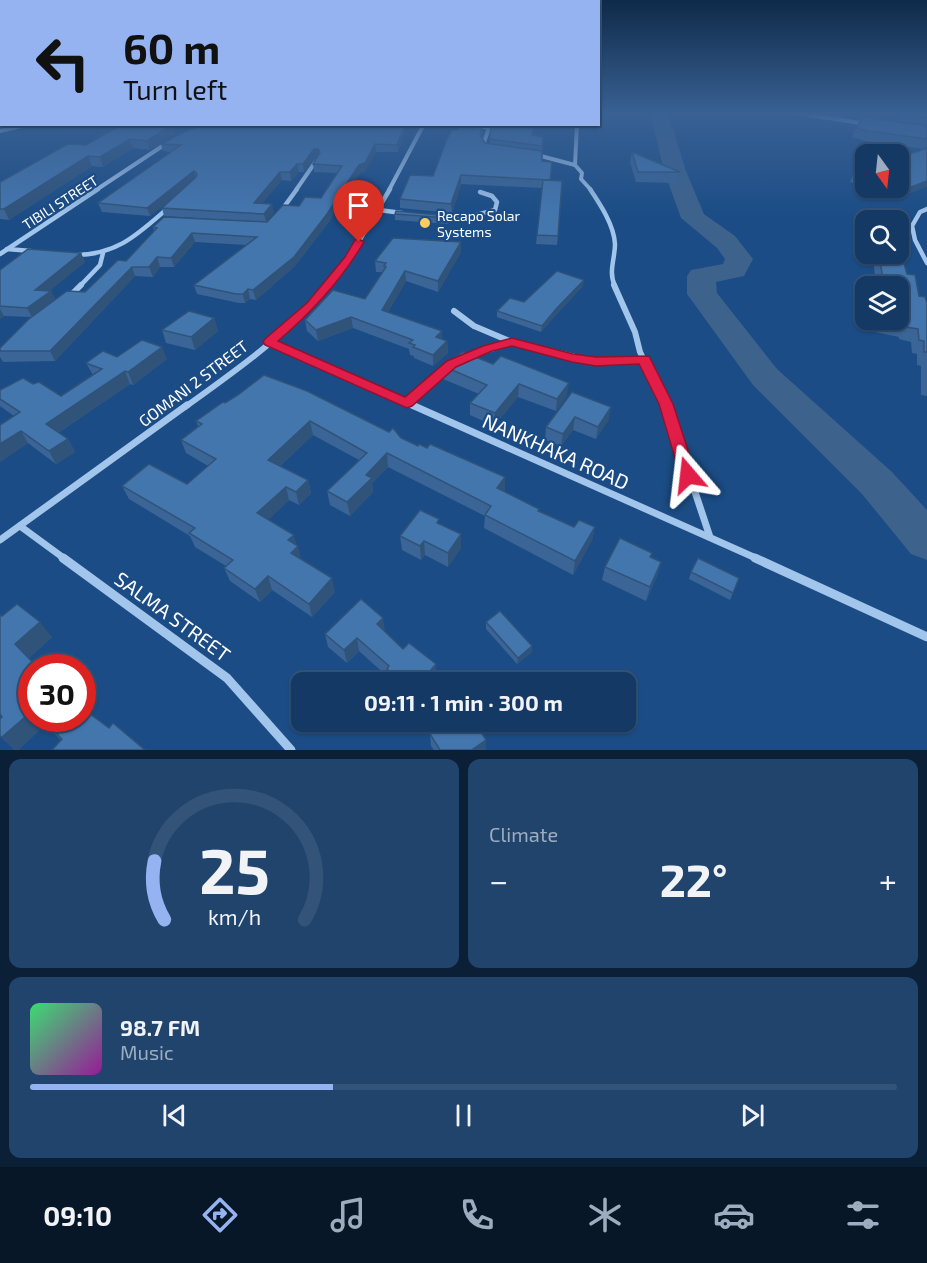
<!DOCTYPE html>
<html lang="en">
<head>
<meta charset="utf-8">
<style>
  body { margin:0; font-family:"Exo 2",sans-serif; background:#21446d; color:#f1f3f6; height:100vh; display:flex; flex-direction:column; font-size:22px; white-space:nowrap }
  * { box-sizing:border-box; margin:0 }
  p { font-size:20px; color:#9dacbf }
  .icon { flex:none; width:33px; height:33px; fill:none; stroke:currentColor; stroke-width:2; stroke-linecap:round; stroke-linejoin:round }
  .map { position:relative; height:750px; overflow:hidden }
  .side { display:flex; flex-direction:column; gap:9px; padding:9px; background:#0b1f37; flex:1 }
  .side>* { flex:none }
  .top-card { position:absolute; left:0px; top:0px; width:600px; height:126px; box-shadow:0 2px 4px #0004,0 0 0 2px #335378; background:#95b2f1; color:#111; overflow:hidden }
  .needle { width:39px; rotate:165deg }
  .controls { position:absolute; left:855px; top:144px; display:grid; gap:12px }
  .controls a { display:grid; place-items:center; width:54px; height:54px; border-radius:12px; background:#143964; box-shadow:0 2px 4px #0004,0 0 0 2px #335378; font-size:30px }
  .speed { position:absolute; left:18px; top:654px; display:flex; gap:12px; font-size:30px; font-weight:700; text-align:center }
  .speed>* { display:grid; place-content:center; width:78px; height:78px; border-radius:50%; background:#143964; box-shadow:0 2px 4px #0004,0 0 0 2px #335378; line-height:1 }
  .speed .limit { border:9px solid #d22; background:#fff; color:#111 }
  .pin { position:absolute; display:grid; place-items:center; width:51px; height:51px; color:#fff; margin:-62px -26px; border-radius:50% 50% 50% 0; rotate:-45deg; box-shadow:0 0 6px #0007 }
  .pin .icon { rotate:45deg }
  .me { position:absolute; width:66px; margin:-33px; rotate:343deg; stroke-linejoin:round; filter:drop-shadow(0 0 4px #0008) }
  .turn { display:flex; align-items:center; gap:21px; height:126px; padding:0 24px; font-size:27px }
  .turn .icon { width:78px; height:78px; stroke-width:2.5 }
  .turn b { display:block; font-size:42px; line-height:51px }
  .big { font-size:45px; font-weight:700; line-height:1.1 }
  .side .widget { flex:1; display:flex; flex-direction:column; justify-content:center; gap:9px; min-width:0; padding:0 21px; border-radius:12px; background:#21446d }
  .side .dial { align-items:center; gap:0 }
  .dial svg { height:156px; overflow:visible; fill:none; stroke:#335378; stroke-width:7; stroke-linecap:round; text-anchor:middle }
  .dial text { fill:#f1f3f6; stroke:none }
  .song { display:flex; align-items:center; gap:18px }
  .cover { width:72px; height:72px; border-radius:9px; background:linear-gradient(135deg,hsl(140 70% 55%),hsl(300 70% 35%)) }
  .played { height:6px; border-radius:3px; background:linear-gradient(90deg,#95b2f1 35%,#335378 35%) }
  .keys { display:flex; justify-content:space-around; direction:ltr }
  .heat { display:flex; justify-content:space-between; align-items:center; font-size:33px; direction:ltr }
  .side .tiles { flex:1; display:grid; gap:9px; grid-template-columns:1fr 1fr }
  .widget:last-child { grid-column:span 2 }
  .trip { position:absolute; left:291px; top:672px; width:345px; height:60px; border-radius:12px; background:#143964; box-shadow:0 2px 4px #0004,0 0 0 2px #335378; font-weight:700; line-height:60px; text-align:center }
  .menu { display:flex; height:96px; justify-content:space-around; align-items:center; background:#081728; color:#9dacbf }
  .menu .icon { width:42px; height:42px }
  .menu .active { color:#95b2f1 }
  .menu b { font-size:27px; color:#f1f3f6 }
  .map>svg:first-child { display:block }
</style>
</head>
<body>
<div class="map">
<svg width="927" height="750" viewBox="0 0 927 750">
  <rect width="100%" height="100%" fill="#1b4c85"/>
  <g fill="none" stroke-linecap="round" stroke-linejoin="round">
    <polygon fill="#3d628b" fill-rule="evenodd" points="650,113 668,113 686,171 704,214 735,236 753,259 744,276 716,282 717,293 777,369 892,472 927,510 927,560 911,554 862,494 753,385 687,294 687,276 691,270 723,264 725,259 717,248 681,218 664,171"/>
    <g stroke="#a2c5eb" stroke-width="4">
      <polyline points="796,113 867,124"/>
      <polyline points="423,126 466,126"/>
      <polyline points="476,126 489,128 484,142 486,147"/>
      <polyline points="0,131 30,124"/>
      <polyline points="537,155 575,165 582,173 581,179 591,190"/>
      <polyline points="575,165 577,124"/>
      <polyline points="96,190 167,143"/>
      <polyline points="296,190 316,161"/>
      <polyline points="389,190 424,124"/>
    </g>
    <g stroke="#a2c5eb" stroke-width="4.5">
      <path d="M590,189C600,204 614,225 615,244C615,259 608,272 615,286"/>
      <polyline points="927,209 920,212 912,226 915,240 927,263"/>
      <polyline points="379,210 402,213"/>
      <polyline points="281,211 297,189"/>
      <polyline points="442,216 469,217 495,210 497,202 492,196 480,192"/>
      <polyline points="7,249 31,251"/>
      <polyline points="0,254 98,189"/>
      <path d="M74,255C117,255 137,235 168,208"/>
      <polyline points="80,286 100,265 103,253"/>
      <polyline points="327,286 349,258 390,189"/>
    </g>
    <g stroke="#a2c5eb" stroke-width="6">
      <polyline points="614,285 635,332 640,352 667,407"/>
      <polyline points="69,297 81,285"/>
      <polyline points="454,311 474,326 512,342"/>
      <polyline points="269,342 416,407"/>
      <polyline points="464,358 512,342 596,362 644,359"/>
      <polyline points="407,403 447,368"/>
      <path d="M185,407C234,372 291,332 328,285"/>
    </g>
    <g stroke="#a2c5eb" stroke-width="7">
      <polyline points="412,405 758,559"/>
      <polyline points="666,405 710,537"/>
      <polyline points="20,526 65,559"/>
      <polyline points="0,540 187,405"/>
    </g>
    <g stroke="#a2c5eb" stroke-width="9">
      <polyline points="63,558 227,678 291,750"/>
      <polyline points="755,558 927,637"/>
    </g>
  </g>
  <g fill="#3a6596">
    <polygon points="900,113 927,113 927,186 895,199 850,182 853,175 866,170 866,188 898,188 924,149 865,141 852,137 856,128 899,122"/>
    <polygon points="154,124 154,127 172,125 175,134 150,150 133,148 103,167 92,166 9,220 0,219 0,182 86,145 143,126"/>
    <polygon points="491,124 535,124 533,136 543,137 542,161 550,180 558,236 557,245 536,244 542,188 461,184 452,213 400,208 400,199 433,176 457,130 483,131 481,137 485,143 490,144"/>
    <polygon points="405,132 398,152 376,152 365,171 360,173 328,223 295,266 256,300 250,299 245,303 239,303 197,294 194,285 246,245 195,242 174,267 160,267 153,277 135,276 55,361 3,362 0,357 0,348 31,317 4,316 0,319 0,270 81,253 85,262 50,290 56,300 85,292 126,261 154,231 153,227 267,222 299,206 321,198 337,173 314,172 313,164 317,156 315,157 304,172 299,172 291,181 282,180 262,203 274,212 266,222 164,216 162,208 170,200 150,216 102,212 98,203 171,152 163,151 161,144"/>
    <polygon points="632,152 680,172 677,183 636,182 630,162"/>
    <polygon points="395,214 449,216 449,222 448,224 395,220"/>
    <polygon points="461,242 461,252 438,292 406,281 388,312 442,331 442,339 447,341 448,353 433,366 414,358 414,356 410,355 409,349 353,328 318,341 307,331 305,320 365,299 382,272 376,272 375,261"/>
    <polygon points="869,254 898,254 907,274 919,296 927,303 927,396 921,395 921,366 917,365 917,354 912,353 911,342 899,339 899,337 860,329 856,314 862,301 866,302 866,320 898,320 898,286 876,286 873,258 869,258"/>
    <polygon points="583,286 555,316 541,332 497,317 497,311"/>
    <polygon points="214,318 218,331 195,350 166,343 162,330"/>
    <polygon points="117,357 167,359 133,385 130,384 58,433 68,439 75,452 56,464 28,443 0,462 14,416 0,406 0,390 33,384 61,396 93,375 86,363"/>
    <polygon points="443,366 567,395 556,411 518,397 494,426 470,415 470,403 479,394 443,379"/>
    <polygon points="572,392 609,419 596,439 573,430 561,446 545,440 546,427"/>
    <polygon points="225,403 401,438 505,491 504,492 539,511 574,527 595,527 592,540 573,575 484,528 485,516 388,467 372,483 373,492 350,516 330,505 327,491 359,460 313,435 280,466 308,480 311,493 299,505 289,500 268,520 296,545 301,559 335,592 312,617 272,590 260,602 230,581 224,568 226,566 195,547 190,536 129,499 122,486 187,484 208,466 186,453 181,440 198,426 196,421"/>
    <polygon points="440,525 461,548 448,567 425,555 421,560 402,550 400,536"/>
    <polygon points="652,553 651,557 661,562 657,576 646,601 602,580 605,567"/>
    <polygon points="691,572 733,593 730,600 689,579"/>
    <polygon points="0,615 52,637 29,658 32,718 82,718 109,728 145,750 61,740 45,725 18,750 15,750 0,736 2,717"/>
    <polygon points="486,622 532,646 532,652 517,664 486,629"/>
    <polygon points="385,631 384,632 403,649 436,676 432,682 389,682 388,677 359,651 347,663 328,647 325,634"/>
    <polygon points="430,734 486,740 486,750 434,750 431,746"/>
  </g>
  <g fill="#30537a">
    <polygon points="154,124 156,131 172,125 175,134 150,150 147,141"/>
    <polygon points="405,125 405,132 398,152 397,145"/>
    <polygon points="130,139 133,148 103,167 100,157"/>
    <polygon points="375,144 376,152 365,171 360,173 328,223 295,266 256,300 253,290 359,165"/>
    <polygon points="314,149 318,149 319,156 315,157 304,172 303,164"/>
    <polygon points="88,156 92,166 9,220 4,209"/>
    <polygon points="297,164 299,172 291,181 290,172"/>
    <polygon points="194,171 196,179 150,216 147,208"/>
    <polygon points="280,172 282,180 256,211 254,203"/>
    <polygon points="461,175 461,184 452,213 451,204"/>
    <polygon points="927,181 927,186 895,199 898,192"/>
    <polygon points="272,204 274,212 266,222 264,214"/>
    <polygon points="192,233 195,242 174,267 171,258"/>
    <polygon points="461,242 461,252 438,292 438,281"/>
    <polygon points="81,253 85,262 41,298 51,291 56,300 32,317 27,308 35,290"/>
    <polygon points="157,257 160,267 153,277 149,267"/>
    <polygon points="132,267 135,276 55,361 50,351"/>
    <polygon points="405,271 406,281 383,321 382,310"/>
    <polygon points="584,280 583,286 555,316 541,332 542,326 556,309"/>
    <polygon points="248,289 250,299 245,303 243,294"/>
    <polygon points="0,309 4,316 0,319"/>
    <polygon points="351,317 353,328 318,341 316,330"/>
    <polygon points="214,318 218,331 195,350 191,337"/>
    <polygon points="442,331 442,342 436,337"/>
    <polygon points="447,341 448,353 433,366 433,355"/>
    <polygon points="162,347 167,359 133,385 128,372"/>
    <polygon points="125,371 130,384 53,436 46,424"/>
    <polygon points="569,383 567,395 556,411 557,399"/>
    <polygon points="519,384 518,397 494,426 495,413"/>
    <polygon points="611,407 609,419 596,439 598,427"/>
    <polygon points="575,417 573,430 561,446 563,434"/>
    <polygon points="310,421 313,435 272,473 268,460"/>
    <polygon points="21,431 28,443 0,462 0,444"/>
    <polygon points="68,439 75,452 56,464 49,451"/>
    <polygon points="387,453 388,467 372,483 373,492 350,516 347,502 366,475"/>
    <polygon points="505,477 505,491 496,502 497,488"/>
    <polygon points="308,480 311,493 299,505 296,492"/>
    <polygon points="286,487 289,500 261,527 257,513"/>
    <polygon points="595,527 592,540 573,575 575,561"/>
    <polygon points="461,534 461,548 448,567 448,553"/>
    <polygon points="294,535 297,547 298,546 301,559 291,553 288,540"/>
    <polygon points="424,541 425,555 421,560 420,546"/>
    <polygon points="661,562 657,576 646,601 650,587"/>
    <polygon points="268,576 272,590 260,602 255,589"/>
    <polygon points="332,578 335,592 312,617 309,604"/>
    <polygon points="383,618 385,631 379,637 377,624"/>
    <polygon points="40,622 52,637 28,659 15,644"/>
    <polygon points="357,638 359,651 347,663 344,650"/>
    <polygon points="532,646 532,652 517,664 518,658"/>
    <polygon points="436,664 436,676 432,682 421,682"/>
    <polygon points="32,711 32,718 39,718 45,725 18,750 15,750 2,737"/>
    <polygon points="486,740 486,750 473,750 473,749"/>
  </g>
  <g fill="#4476ae" stroke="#30537a" stroke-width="1.5">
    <polygon points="903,113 927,113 927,118 903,114"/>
    <polygon points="863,117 927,126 927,139 869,131 856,128"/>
    <polygon points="123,124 143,126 147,124 153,124 154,127 172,125 147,141 130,139 100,157 88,156 4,209 0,209 0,182 68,144 86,145"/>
    <polygon points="209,124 405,125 397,145 375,144 365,163 359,165 327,214 294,257 253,290 248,289 243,294 236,294 194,285 257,237 192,233 171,258 157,257 149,267 132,267 50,351 0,351 0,348 29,319 67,291 85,292 118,260 126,261 157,228 153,227 164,217 267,222 283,205 299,206 305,197 321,198 342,166 313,164 320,152 318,149 314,149 303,164 297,164 290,172 280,172 254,203 272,204 264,214 162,208 196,177 197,174 194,171 147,208 98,203 181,145 161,144 190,129"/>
    <polygon points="459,124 483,124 480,135 485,143 542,151 542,161 552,162 550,180 461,175 451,204 400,199 410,175 433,176 447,139 452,130 457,130"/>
    <polygon points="491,124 534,124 532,135 543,137 542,146 490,139"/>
    <polygon points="927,148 927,181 898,192 885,188 898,188 898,158"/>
    <polygon points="632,152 680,172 638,172"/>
    <polygon points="866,170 866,180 853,175"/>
    <polygon points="543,180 562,181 558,236 537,235"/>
    <polygon points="396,211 449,216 448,218 395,214"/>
    <polygon points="393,238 461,242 438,281 405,271 382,310 442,331 436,337 447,341 433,355 413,347 415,345 409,343 413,340 351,317 316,330 305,320 333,290 365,299 386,267 384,266 386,263 375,261"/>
    <polygon points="898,243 907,274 915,275 919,296 925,297 927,303 927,352 924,352 924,341 919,340 918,329 906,327 905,324 880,320 898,320 898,286 884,286 879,254 898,254"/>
    <polygon points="28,249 81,253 35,290 51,291 27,308 0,306 0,270"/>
    <polygon points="557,271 584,280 556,309 542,326 497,311 510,298 524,302"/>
    <polygon points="862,301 866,302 866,315"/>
    <polygon points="189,311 214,318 191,337 162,330"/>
    <polygon points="142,340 162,347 128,372 125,371 46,424 68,439 49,451 21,431 0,444 0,425 20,412 0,399 0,390 23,378 33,384 39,382 61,396 102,369 86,363 103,351 117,357"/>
    <polygon points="463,352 493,364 501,356 569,383 557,399 519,384 495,413 470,403 487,385 443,366"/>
    <polygon points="264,375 307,391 389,432 393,428 401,438 418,446 419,444 427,448 430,444 505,477 497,488 539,509 538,511 574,527 579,520 595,527 575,561 485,515 491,506 387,453 366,475 372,478 347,502 327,491 367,453 310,421 268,460 308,480 296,492 286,487 257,513 294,535 288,540 298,546 291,553 332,578 309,604 268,576 255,589 224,568 233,560 189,533 195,528 122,486 149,464 187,484 216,459 181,440 202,424 196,421 223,402 225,403 238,395"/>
    <polygon points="572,392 611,407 598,427 575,417 563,434 546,427"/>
    <polygon points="420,510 439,519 437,523 461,534 448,553 424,541 420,546 400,536"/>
    <polygon points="620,538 652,553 650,557 661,562 650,587 605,567"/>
    <polygon points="698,558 739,578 733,593 691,572"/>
    <polygon points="361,599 383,618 377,624 403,649 409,643 436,664 421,682 404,682 387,669 389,666 357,638 344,650 325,634"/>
    <polygon points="17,604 40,622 15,644 38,668 32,668 32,711 2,737 0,736 0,719 2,717 0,714 0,615 2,616"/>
    <polygon points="500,611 532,646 518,658 486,622"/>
    <polygon points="45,663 50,668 39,668"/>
    <polygon points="82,708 109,728 113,723 145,750 52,750 62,739 40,718 82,718"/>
    <polygon points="449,722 475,722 486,740 473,749 474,750 440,750 430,734"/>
  </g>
  <linearGradient id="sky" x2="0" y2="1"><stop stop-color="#0f2a49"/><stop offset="0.52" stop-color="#396194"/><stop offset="1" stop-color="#396194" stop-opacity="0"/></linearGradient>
  <rect width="927" height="218" fill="url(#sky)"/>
  <path fill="#e11d48" stroke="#92132f" stroke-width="1.5" d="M359,239L364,242C341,281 312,312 278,341L405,397L447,361L483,346L512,338L573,354L596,357L649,356L673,404L696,475L694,479H682L680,475L659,404L639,364L596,366L572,362L512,346L492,351L456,367L412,406L407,408L265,345L263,342L265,339L307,303L345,257L355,240Z"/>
  <circle fill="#fdcb5e" stroke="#1b4c85" stroke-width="2" cx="425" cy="223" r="6"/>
  <g text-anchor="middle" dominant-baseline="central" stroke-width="4.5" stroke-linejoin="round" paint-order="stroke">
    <g font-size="14" fill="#fff" stroke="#1b4c85">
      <text transform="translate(60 202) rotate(-33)">TIBILI STREET</text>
    </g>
    <g font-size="14" fill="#fff" stroke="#1b4c85" text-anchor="start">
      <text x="437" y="215">Recapo Solar<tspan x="437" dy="16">Systems</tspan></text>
    </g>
    <g font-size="16" fill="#fff" stroke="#1b4c85">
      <text transform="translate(193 383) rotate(-37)">GOMANI 2 STREET</text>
    </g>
    <g font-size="20" fill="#fff" stroke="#1b4c85">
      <text transform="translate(556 451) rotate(24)">NANKHAKA ROAD</text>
      <text transform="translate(173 616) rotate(36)">SALMA STREET</text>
    </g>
  </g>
</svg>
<div class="controls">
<a><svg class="needle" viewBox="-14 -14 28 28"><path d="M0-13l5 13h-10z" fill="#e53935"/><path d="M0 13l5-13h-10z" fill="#9dacbf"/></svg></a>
<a><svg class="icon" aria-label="search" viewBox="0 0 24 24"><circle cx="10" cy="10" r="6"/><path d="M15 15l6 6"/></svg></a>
<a><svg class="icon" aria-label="layers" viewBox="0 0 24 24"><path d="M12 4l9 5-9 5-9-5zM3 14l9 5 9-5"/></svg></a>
</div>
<div class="speed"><div class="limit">30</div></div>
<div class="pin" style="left:359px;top:242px;background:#d93025"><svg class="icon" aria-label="arrive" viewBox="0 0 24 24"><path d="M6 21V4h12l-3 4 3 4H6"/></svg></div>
<svg class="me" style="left:688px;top:475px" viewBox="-20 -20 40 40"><path d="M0-17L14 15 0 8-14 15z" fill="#e11d48" stroke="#fff" stroke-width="4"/></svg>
<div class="trip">09:11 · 1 min · 300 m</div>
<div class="top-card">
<div class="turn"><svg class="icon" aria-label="left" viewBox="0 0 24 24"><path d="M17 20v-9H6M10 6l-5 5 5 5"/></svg><div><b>60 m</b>Turn left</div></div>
</div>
</div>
<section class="side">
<div class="tiles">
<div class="widget dial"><svg viewBox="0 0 100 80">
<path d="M14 69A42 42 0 1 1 86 69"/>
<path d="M14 69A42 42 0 0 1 9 39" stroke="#95b2f1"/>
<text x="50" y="56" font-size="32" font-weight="700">25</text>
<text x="50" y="72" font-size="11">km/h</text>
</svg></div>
<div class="widget"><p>Climate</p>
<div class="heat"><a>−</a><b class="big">22°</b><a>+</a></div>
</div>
<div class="widget">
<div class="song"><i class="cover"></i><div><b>98.7 FM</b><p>Music</p></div></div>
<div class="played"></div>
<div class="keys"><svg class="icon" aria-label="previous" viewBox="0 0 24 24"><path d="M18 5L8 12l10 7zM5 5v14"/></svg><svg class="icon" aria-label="pause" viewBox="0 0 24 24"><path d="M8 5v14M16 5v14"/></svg><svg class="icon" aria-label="next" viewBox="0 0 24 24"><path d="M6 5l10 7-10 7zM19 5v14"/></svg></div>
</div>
</div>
</section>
<nav class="menu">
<b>09:10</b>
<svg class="icon active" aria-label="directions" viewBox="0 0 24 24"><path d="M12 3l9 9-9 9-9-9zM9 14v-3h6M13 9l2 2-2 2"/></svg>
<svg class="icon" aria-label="music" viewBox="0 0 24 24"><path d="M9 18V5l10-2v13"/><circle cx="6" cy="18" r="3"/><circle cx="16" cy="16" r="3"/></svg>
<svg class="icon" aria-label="phone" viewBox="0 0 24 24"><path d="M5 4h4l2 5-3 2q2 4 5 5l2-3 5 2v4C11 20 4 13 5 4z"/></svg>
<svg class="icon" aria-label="climate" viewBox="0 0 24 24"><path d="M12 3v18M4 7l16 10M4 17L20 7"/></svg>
<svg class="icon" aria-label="car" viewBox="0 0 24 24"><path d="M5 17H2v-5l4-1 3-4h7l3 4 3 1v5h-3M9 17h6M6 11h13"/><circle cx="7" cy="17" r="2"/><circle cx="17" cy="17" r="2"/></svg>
<svg class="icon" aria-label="filters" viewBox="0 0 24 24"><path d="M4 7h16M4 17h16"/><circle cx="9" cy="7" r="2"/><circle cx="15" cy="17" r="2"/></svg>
</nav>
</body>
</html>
